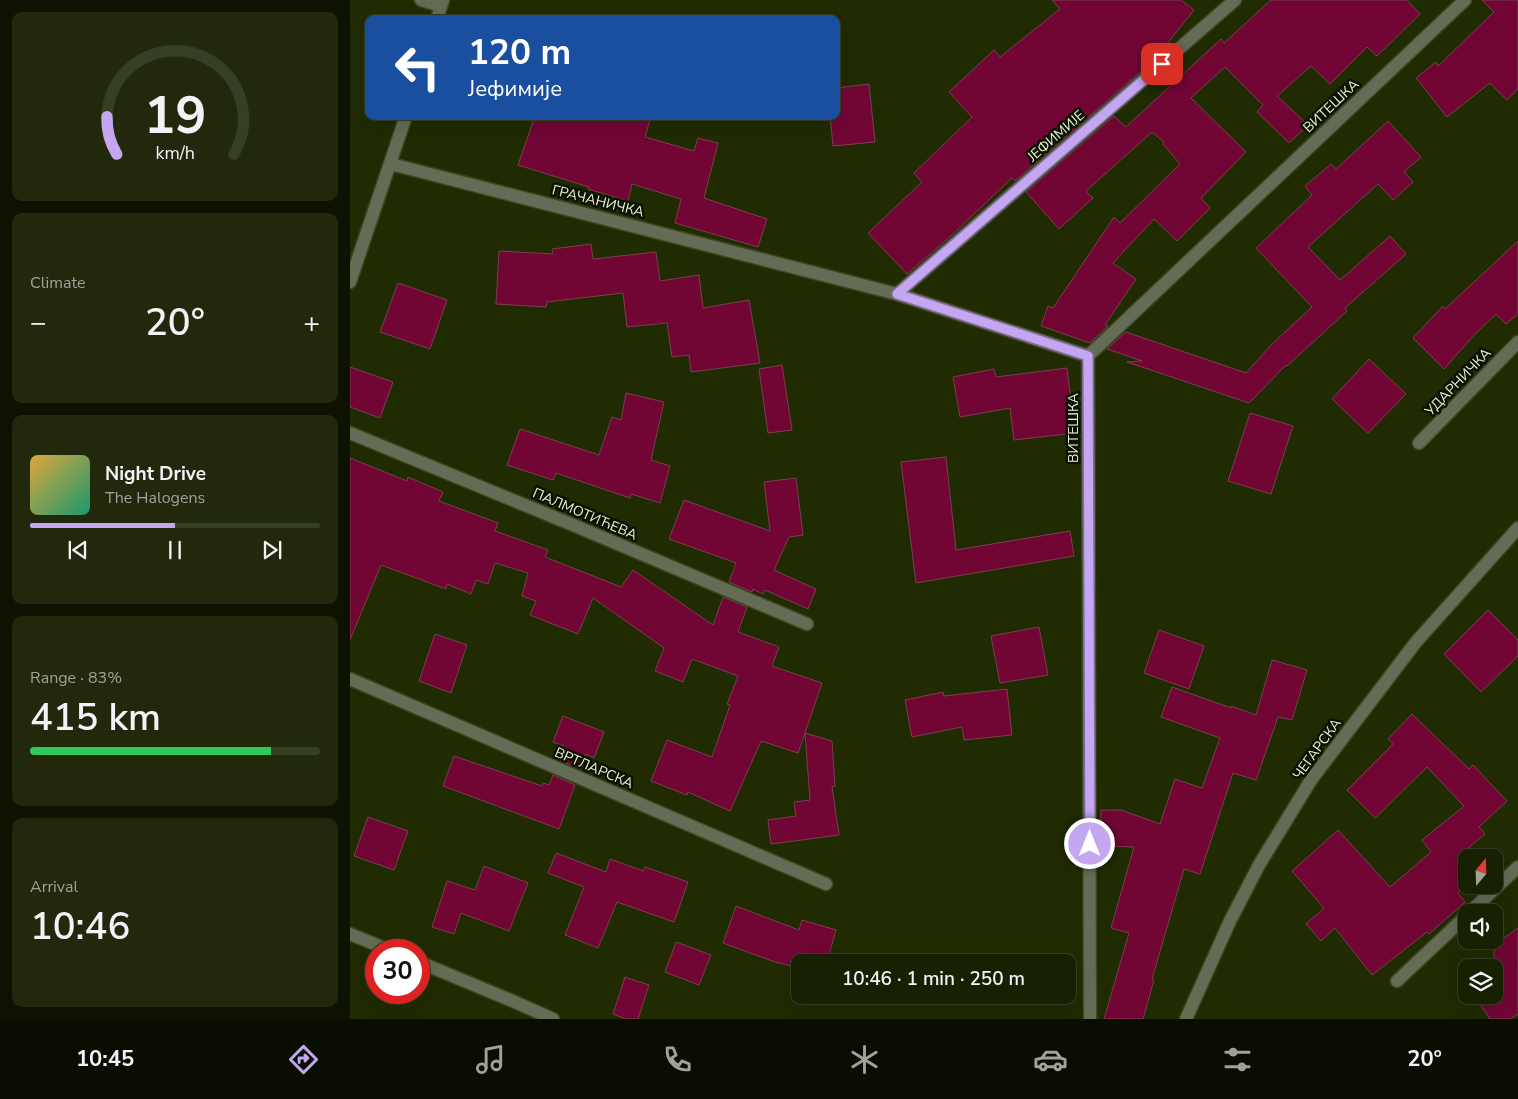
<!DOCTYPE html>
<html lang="en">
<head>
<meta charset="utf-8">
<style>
  body { margin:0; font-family:"Nunito Sans",sans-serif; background:#21280c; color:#f1f3f6; height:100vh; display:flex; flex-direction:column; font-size:19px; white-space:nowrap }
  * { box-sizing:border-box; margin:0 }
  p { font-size:16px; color:#9fa399 }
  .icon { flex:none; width:28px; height:28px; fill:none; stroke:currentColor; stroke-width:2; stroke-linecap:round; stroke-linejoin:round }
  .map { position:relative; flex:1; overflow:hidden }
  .panel { display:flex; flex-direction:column; gap:12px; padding:12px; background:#0d1201; width:350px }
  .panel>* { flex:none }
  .top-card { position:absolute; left:15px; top:15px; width:475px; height:105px; border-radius:10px; box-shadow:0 5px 20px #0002,0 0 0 1px #363e24; background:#1a4fa0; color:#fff; overflow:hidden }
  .needle { width:32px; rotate:19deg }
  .tools { position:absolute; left:1108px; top:849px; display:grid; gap:10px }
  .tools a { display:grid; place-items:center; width:45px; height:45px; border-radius:10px; background:#182002; box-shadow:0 5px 20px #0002,0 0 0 1px #363e24; font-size:25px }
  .speed { position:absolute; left:15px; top:939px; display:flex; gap:10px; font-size:25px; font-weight:700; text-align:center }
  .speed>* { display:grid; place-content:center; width:65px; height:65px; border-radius:50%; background:#182002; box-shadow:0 5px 20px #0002,0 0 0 1px #363e24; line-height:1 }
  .speed .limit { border:8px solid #d22; background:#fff; color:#111 }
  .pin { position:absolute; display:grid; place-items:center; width:42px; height:42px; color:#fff; margin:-21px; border-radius:10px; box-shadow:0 2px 8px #0006 }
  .me { position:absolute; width:55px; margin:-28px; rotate:0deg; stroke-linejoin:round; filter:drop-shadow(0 0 4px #0008) }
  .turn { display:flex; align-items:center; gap:18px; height:105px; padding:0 20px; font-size:22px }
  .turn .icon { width:65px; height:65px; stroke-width:2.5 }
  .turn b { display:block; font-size:35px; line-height:42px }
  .big { font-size:38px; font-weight:600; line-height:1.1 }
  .panel .tile { flex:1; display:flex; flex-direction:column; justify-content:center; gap:8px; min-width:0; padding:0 18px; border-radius:10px; background:#21280c }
  .panel .dial { align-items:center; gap:0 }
  .dial svg { height:130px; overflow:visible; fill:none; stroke:#363e24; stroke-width:7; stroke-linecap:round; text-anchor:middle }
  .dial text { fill:#f1f3f6; stroke:none }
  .song { display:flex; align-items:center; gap:15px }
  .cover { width:60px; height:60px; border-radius:8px; background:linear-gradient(135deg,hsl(40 70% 55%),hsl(160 70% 35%)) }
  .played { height:5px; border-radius:2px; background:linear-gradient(90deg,#c5a7f1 50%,#363e24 50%) }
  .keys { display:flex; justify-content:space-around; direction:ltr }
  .heat { display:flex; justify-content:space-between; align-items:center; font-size:28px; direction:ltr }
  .charge { height:8px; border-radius:4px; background:linear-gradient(90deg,#34c759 83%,#363e24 0) }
  .trip { position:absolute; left:441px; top:954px; width:285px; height:50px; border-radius:10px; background:#182002; box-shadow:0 5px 20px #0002,0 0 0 1px #363e24; font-weight:600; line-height:50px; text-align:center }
  .menu { display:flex; height:80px; justify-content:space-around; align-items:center; background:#0a0d01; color:#9fa399 }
  .menu .icon { width:35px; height:35px }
  .menu .on { color:#c5a7f1 }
  .menu b { font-size:22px; color:#f1f3f6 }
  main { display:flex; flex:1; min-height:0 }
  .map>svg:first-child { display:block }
</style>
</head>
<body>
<main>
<section class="panel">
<div class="tile dial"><svg viewBox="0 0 100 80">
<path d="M14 69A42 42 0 1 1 86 69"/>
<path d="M14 69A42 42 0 0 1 8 46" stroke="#c5a7f1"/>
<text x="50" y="56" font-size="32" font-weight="700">19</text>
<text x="50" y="72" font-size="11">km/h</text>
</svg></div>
<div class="tile"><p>Climate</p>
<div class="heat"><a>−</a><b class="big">20°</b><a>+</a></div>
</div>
<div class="tile">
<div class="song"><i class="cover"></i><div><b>Night Drive</b><p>The Halogens</p></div></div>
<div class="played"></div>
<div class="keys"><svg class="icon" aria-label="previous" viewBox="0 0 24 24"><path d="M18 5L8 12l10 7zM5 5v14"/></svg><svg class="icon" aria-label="pause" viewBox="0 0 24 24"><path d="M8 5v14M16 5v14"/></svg><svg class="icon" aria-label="next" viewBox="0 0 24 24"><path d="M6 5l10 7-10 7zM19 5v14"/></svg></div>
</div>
<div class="tile"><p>Range · 83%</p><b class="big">415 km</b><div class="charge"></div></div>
<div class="tile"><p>Arrival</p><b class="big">10:46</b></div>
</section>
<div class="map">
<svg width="1168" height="1019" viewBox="0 0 1168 1019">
  <rect width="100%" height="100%" fill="#202b02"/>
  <g fill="#710635" stroke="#77404f">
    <polygon points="702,0 831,0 844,10 804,60 665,181 662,178 603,234 557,274 518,233 572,182 564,173 622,117 599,92 644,50 650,57 710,9"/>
    <polygon points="921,0 1057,0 1070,14 1027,56 1017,47 980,84 961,66 927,96 958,125 939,143 907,112 913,105 875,67 841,98 896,152 851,198 860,208 827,241 804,219 763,263 786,279 755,325 758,326 740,343 691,326 698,306 703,308 764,217 770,223 830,164 813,144 814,142 802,132 736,191 743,198 709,229 676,192 764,116 776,127 871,39 874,43"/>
    <polygon points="1132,0 1168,0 1168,89 1157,100 1140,83 1097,117 1066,78 1086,62 1088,66 1144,12"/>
    <polygon points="519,84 525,142 483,146 480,116 486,116 486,88"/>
    <polygon points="185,116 301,116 295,137 344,151 348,138 368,143 354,198 417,219 408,247 325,223 331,199 282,184 278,201 238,189 239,187 168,165"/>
    <polygon points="1038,121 1071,157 1054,172 1063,182 1043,200 1028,184 958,247 990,280 1040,236 1056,254 995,308 997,311 937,366 936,365 899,403 777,362 792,361 757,349 776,332 896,373 922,344 962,307 906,248 962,195 955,186 981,164 986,169"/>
    <polygon points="1168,241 1168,314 1156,324 1146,314 1124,335 1094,369 1063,338 1093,306 1095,309"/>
    <polygon points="241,244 243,259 306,252 310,281 349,275 353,308 399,300 410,363 341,372 339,355 322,357 317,323 277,327 273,293 197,302 196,307 146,304 149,251 203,254 202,249"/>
    <polygon points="48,283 97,300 80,349 30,332"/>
    <polygon points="1019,359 1056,394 1018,433 982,399"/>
    <polygon points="432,365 442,430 418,433 409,369"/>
    <polygon points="0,367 43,382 30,418 0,407"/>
    <polygon points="717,368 725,433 664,440 660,408 610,417 603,377 644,369 646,377"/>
    <polygon points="276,393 314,402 301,460 320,466 310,503 281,494 280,498 206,473 203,480 157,465 170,429 249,455 262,417 271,420"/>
    <polygon points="900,413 943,426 921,494 878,481"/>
    <polygon points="596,457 606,550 720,531 724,556 566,583 551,462"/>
    <polygon points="0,458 57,481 58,477 93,492 89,501 148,523 145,531 198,550 195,557 271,587 283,570 363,625 373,597 397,607 388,632 429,647 422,666 472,683 455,733 482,741 485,786 482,787 489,835 421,844 418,820 446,816 444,802 460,800 455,733 448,753 411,741 380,811 338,792 337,795 301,781 317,740 362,757 380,705 377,704 388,676 342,659 333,682 305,671 314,648 243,598 228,634 180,615 186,601 172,596 178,573 145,563 138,584 126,580 121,594 97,584 96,589 31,565 0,640"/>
    <polygon points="446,478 453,535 439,537 424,570 466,589 458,609 415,590 413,594 403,589 402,592 379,582 386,563 319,539 334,500 420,531 414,482"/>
    <polygon points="1138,610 1168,640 1168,656 1131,692 1094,654"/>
    <polygon points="689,627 698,675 650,683 641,636"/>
    <polygon points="809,630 854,646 839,689 794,673"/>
    <polygon points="85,634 117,645 101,693 69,681"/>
    <polygon points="922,660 957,670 942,720 928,717 906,780 883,773 850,874 834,869 802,979 804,980 793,1019 754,1019 779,933 761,928 784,847 750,846 751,810 771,810 810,824 825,779 852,788 870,738 811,717 822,687 881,708 881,706 906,715"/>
    <polygon points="657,689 662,735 614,740 612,727 562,737 555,700 593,692 594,696"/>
    <polygon points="1062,714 1119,769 1123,765 1157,801 1129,827 1135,834 1116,850 1116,886 1108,893 1115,902 1079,934 1077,932 1022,975 985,928 971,941 956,924 974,908 942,871 988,830 1040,887 1081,852 1072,840 1114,806 1077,767 1025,818 997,790 1043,744 1038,739"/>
    <polygon points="213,716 254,732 244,758 235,754 230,769 209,760 214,746 203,742"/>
    <polygon points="104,756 192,786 193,783 199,785 203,775 225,785 209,829 93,786"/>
    <polygon points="18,817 58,831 44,870 4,856"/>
    <polygon points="206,853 256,872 260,859 293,871 295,867 338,882 324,922 267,902 248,948 215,935 234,887 198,873"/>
    <polygon points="134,866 178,883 159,931 111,913 104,934 82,927 97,881 125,890"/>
    <polygon points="386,906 449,930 452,920 486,930 477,962 450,962 450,968 425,962 373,943"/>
    <polygon points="1168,928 1168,1014 1160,1019 1140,1019 1124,995 1144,995 1144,945"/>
    <polygon points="326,942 361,955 349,985 315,972"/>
    <polygon points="275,977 299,985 288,1019 276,1019 263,1014"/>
  </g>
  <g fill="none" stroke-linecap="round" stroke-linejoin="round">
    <defs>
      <g id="minor">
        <polyline points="71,0 91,6"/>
        <polyline points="87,19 93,0"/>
        <polyline points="41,164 547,294 738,356"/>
        <polyline points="0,282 56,116"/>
        <polyline points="547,294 885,0"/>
        <polyline points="0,433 223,525 457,624"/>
        <polyline points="1069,443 1168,342"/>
        <polyline points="0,679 476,884"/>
        <polyline points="1120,912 1168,867"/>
        <polyline points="0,934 39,950"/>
        <polyline points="69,962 165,1002 203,1019"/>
        <polyline points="1047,981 1116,916"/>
        <polyline points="740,1019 738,356 1115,0"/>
        <polyline points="836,1019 880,921 909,865 961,780 1066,642 1168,528"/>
      </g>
    </defs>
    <use href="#minor" stroke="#3c4720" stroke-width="15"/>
    <use href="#minor" stroke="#646c55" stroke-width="12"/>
  </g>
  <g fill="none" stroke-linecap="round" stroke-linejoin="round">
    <defs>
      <polyline id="route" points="740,844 738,356 547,294 812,64"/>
    </defs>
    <use href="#route" stroke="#806d9d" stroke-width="12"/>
    <use href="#route" stroke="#c5a7f1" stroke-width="9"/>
  </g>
  <g text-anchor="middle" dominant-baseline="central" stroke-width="5" stroke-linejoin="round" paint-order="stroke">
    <g font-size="14" fill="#e9f3d6" stroke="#0c1201">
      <text transform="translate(981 106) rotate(-43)">ВИТЕШКА</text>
      <text transform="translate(706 136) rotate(-41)">ЈЕФИМИЈЕ</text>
      <text transform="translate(248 201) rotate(14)">ГРАЧАНИЧКА</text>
      <text transform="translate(1108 382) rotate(-46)">УДАРНИЧКА</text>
      <text transform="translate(723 428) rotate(-90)">ВИТЕШКА</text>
      <text transform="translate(235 514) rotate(23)">ПАЛМОТИЋЕВА</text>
      <text transform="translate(967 749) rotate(-54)">ЧЕГАРСКА</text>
      <text transform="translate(244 768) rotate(23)">ВРТЛАРСКА</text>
    </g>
  </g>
</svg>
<div class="tools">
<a><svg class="needle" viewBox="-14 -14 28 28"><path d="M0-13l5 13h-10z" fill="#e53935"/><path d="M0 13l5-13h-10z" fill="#9fa399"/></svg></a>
<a><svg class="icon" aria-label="sound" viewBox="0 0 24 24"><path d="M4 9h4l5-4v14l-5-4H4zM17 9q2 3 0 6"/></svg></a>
<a><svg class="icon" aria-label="layers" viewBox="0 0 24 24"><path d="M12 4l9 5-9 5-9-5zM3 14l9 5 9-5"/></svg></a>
</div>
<div class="speed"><div class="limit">30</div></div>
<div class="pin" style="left:812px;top:64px;background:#d93025"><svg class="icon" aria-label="arrive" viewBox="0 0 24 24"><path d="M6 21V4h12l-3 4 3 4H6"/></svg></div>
<svg class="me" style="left:740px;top:844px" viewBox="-20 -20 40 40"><circle r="17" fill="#c5a7f1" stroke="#fff" stroke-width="3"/><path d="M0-11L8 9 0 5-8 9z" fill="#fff"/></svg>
<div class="trip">10:46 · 1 min · 250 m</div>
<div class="top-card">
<div class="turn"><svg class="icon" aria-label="left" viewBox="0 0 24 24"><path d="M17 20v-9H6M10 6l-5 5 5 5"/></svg><div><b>120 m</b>Јефимије</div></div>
</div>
</div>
</main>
<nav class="menu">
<b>10:45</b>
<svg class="icon on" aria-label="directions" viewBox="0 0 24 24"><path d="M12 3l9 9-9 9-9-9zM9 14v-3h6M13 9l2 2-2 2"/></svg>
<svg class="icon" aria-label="music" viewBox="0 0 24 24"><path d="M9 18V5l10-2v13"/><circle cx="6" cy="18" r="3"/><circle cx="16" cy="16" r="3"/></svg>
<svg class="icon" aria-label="phone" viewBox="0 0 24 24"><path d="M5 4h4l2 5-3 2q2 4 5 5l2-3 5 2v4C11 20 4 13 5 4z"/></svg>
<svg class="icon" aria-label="climate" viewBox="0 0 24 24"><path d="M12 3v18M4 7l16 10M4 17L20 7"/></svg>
<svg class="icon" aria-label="car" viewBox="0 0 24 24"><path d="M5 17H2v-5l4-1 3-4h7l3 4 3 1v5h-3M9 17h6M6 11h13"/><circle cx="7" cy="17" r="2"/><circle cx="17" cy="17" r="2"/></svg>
<svg class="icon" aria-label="filters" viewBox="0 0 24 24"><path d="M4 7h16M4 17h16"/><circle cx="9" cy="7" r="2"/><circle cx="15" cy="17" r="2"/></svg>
<b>20°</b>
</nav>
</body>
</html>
